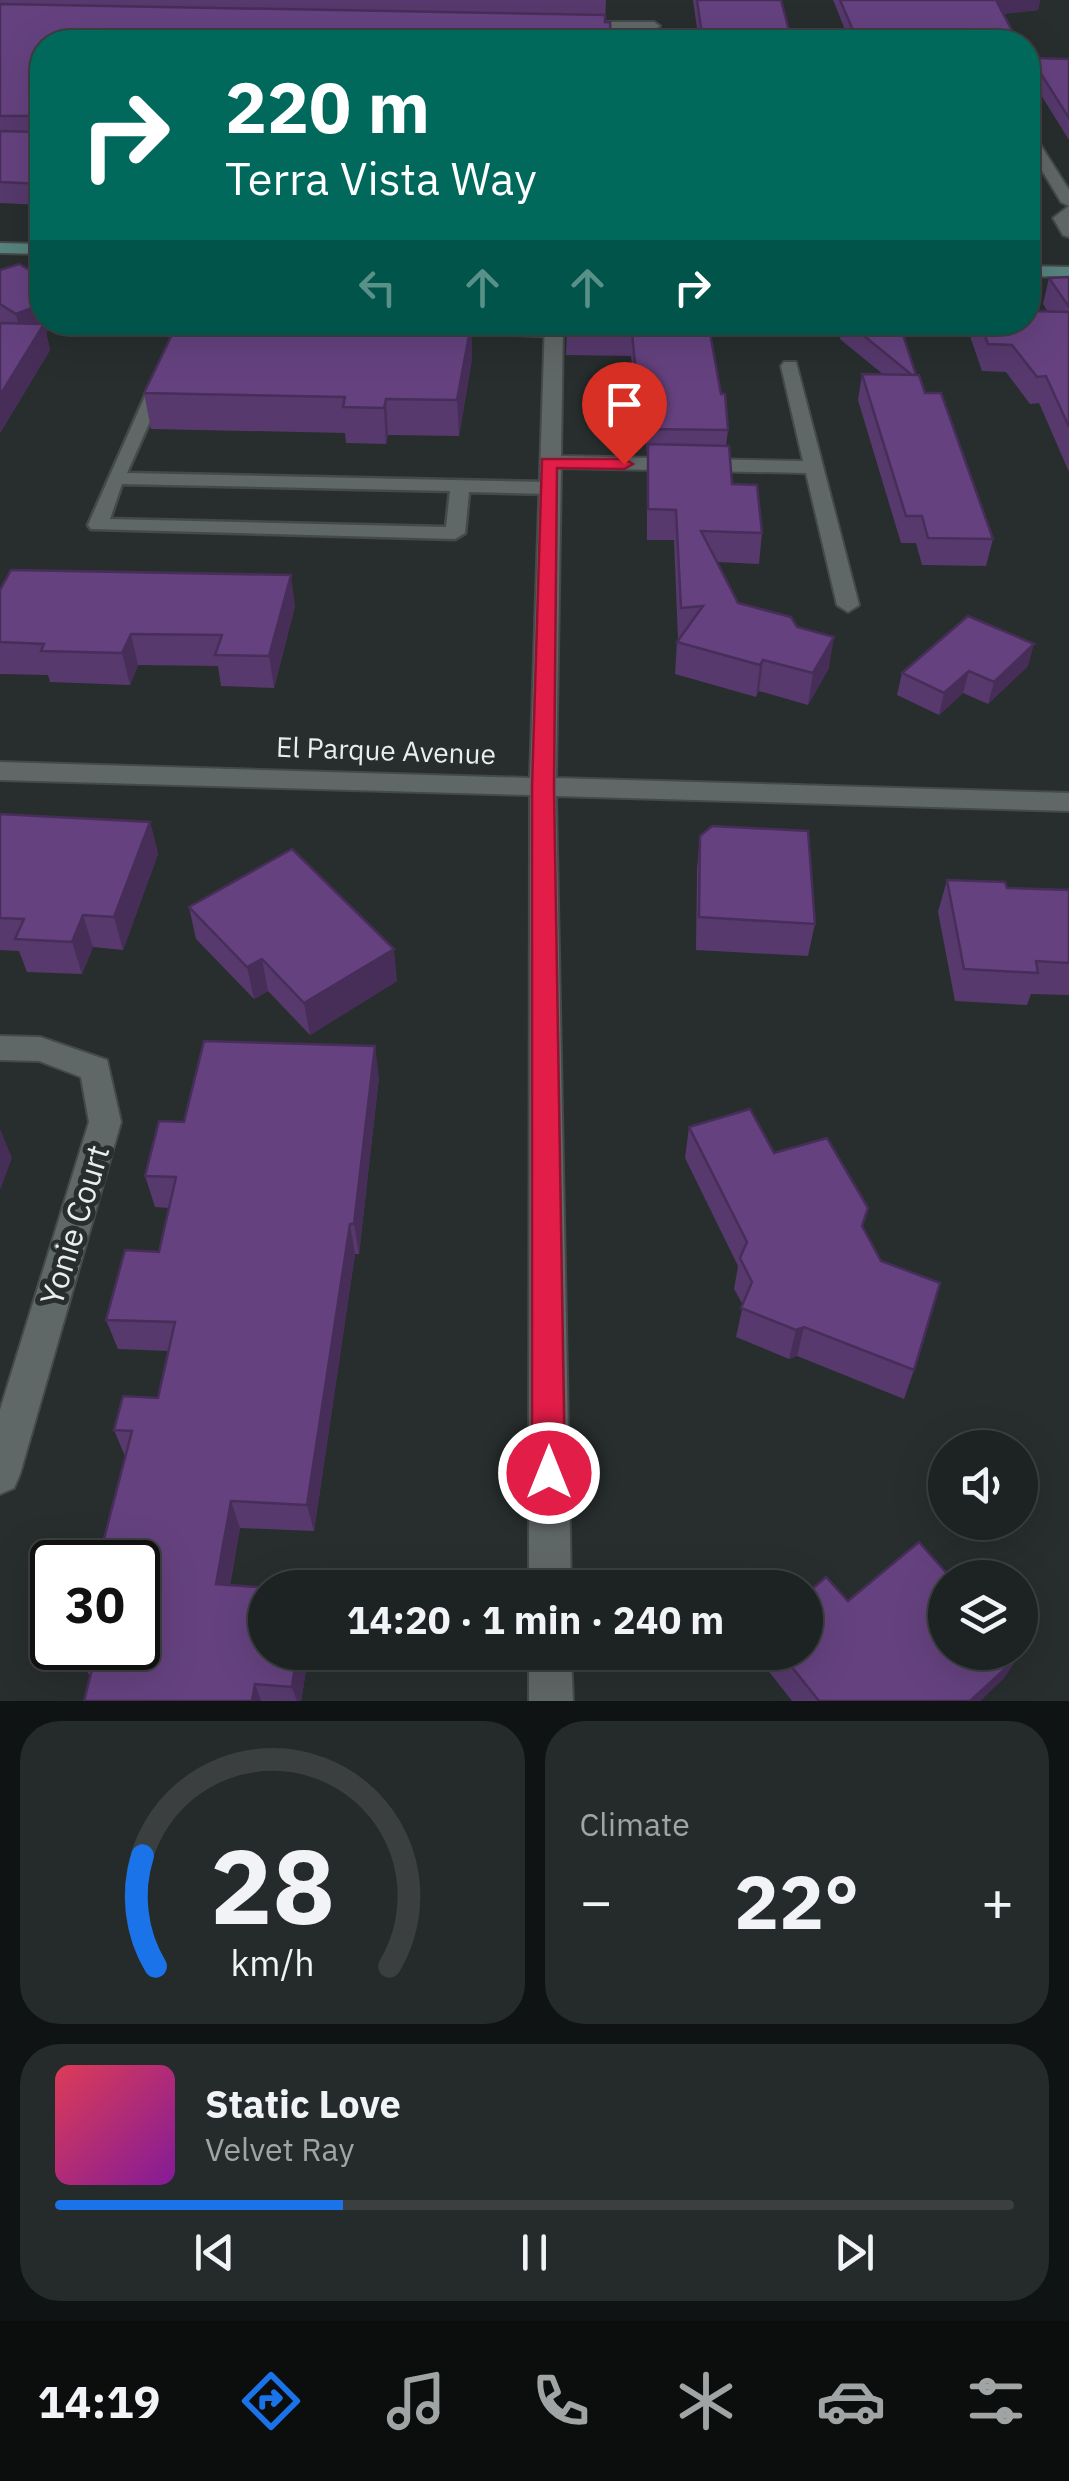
<!DOCTYPE html>
<html lang="en">
<head>
<meta charset="utf-8">
<style>
  body { margin:0; font-family:"IBM Plex Sans",sans-serif; background:#252a2a; color:#f1f3f6; height:100vh; display:flex; flex-direction:column; font-size:38px; white-space:nowrap }
  * { box-sizing:border-box; margin:0 }
  p { font-size:32px; color:#a0a4a5 }
  .icon { flex:none; width:55px; height:55px; fill:none; stroke:currentColor; stroke-width:2; stroke-linecap:round; stroke-linejoin:round }
  .map { position:relative; height:1701px; overflow:hidden }
  .details { display:flex; flex-direction:column; gap:20px; padding:20px; background:#101313; flex:1 }
  .details>* { flex:none }
  .guide { position:absolute; left:30px; top:30px; width:1010px; height:305px; border-radius:40px; box-shadow:0 10px 40px #0002,0 0 0 2px #3b3f40; background:#00695c; color:#fff; overflow:hidden }
  .tools { position:absolute; left:928px; top:1430px; display:grid; gap:20px }
  .tools a { display:grid; place-items:center; width:110px; height:110px; border-radius:50%; background:#1d2222; box-shadow:0 10px 40px #0002,0 0 0 2px #3b3f40; font-size:50px }
  .speed { position:absolute; left:30px; top:1540px; display:flex; gap:20px; font-size:50px; font-weight:700; text-align:center }
  .speed>* { display:grid; place-content:center; width:130px; height:130px; border-radius:50%; background:#1d2222; box-shadow:0 10px 40px #0002,0 0 0 2px #3b3f40; line-height:1 }
  .speed .limit { border:5px solid #111; border-radius:15px; background:#fff; color:#111 }
  .pin { position:absolute; display:grid; place-items:center; width:85px; height:85px; color:#fff; margin:-102px -42px; border-radius:50% 50% 50% 0; rotate:-45deg; box-shadow:0 0 10px #0007 }
  .pin .icon { rotate:45deg }
  .me { position:absolute; width:110px; margin:-55px; rotate:0deg; stroke-linejoin:round; filter:drop-shadow(0 0 8px #0008) }
  .turn { display:flex; align-items:center; gap:35px; height:210px; padding:0 30px; font-size:45px }
  .turn .icon { width:130px; height:130px; stroke-width:2.5 }
  .turn b { display:block; font-size:70px; line-height:85px }
  .lanes { display:flex; align-items:center; height:95px; padding:0 30px; background:#0003; justify-content:center; gap:50px; direction:ltr }
  .lanes .off { opacity:.35 }
  .big { font-size:75px; font-weight:800; line-height:1.1 }
  .details .widget { flex:1; display:flex; flex-direction:column; justify-content:center; gap:15px; min-width:0; padding:0 35px; border-radius:40px; background:#252a2a }
  .details .dial { align-items:center; gap:0 }
  .dial svg { height:260px; overflow:visible; fill:none; stroke:#3b3f40; stroke-width:7; stroke-linecap:round; text-anchor:middle }
  .dial text { fill:#f1f3f6; stroke:none }
  .song { display:flex; align-items:center; gap:30px }
  .cover { width:120px; height:120px; border-radius:15px; background:linear-gradient(135deg,hsl(350 70% 55%),hsl(290 70% 35%)) }
  .played { height:10px; border-radius:5px; background:linear-gradient(90deg,#1a73e8 30%,#3b3f40 30%) }
  .keys { display:flex; justify-content:space-around; direction:ltr }
  .heat { display:flex; justify-content:space-between; align-items:center; font-size:55px; direction:ltr }
  .details .tiles { flex:1; display:grid; gap:20px; grid-template-columns:1fr 1fr }
  .widget:last-child { grid-column:span 2 }
  .trip { position:absolute; left:248px; top:1570px; width:575px; height:100px; border-radius:50px; background:#1d2222; box-shadow:0 10px 40px #0002,0 0 0 2px #3b3f40; font-weight:800; line-height:100px; text-align:center }
  .menu { display:flex; height:160px; justify-content:space-around; align-items:center; background:#0c0e0e; color:#a0a4a5 }
  .menu .icon { width:70px; height:70px }
  .menu .selected { color:#1a73e8 }
  .menu b { font-size:45px; color:#f1f3f6 }
  .map>svg:first-child { display:block }
</style>
</head>
<body>
<div class="map">
<svg width="1069" height="1701" viewBox="0 0 1069 1701">
  <rect width="100%" height="100%" fill="#272e2d"/>
  <g fill="none" stroke-linecap="round" stroke-linejoin="round">
    <defs>
      <g id="service">
        <polygon points="437,323 554,326 562,331 554,336 431,331 429,328"/>
        <path d="M162,371L170,376L127,473L548,482L557,488L548,494L469,492L465,533L455,539L91,529L88,525L154,376ZM122,484L450,491L446,527L110,519Z"/>
      </g>
      <g id="minor">
        <polygon points="572,22 654,22 660,26 654,30 576,29"/>
        <polygon points="1028,132 1033,133 1069,190 1069,237 1063,235 1053,218 1069,206 1061,202 1028,147"/>
        <polygon points="545,322 563,322 561,456 803,461 781,366 784,362 796,362 859,605 848,612 837,605 806,473 561,468 556,778 1069,793 1069,811 556,796 571,1588 529,1588 530,795 0,780 0,762 530,778"/>
        <polygon points="0,1036 40,1037 107,1060 121,1122 20,1474 14,1488 0,1494 0,1410 89,1122 81,1077 39,1061 0,1060"/>
        <polygon points="529,1652 571,1652 573,1701 529,1701"/>
      </g>
      <g id="secondary">
        <polygon points="0,243 42,244 42,254 0,253"/>
        <polygon points="1028,266 1069,267 1069,277 1028,276"/>
      </g>
    </defs>
    <use href="#service" stroke="#434a49" stroke-width="5"/>
    <use href="#minor" stroke="#434a49" stroke-width="4"/>
    <use href="#secondary" stroke="#434a49" stroke-width="4"/>
    <use href="#service" fill="#606867" fill-rule="evenodd"/>
    <use href="#minor" fill="#606867" fill-rule="evenodd"/>
    <use href="#secondary" fill="#57837e" fill-rule="evenodd"/>
  </g>
  <g fill="#57396d">
    <polygon points="0,0 606,0 605,22 42,42 42,205 0,203"/>
    <polygon points="693,0 781,0 792,42 699,42"/>
    <polygon points="833,0 1040,0 1038,10 1003,14 1018,42 850,42"/>
    <polygon points="1031,58 1069,59 1069,140 1028,74"/>
    <polygon points="1028,195 1036,210 1032,228 1028,228"/>
    <polygon points="0,270 46,332 50,350 0,433"/>
    <polygon points="1069,277 1069,472 1039,403 1030,404 1006,372 982,371 970,336 973,322 1048,312 1043,304 1049,278"/>
    <polygon points="178,322 407,322 471,325 472,359 459,436 388,435 386,444 346,443 345,433 151,429 144,393"/>
    <polygon points="738,322 710,333 728,430 726,446 732,484 762,533 759,564 717,562 738,603 797,627 829,668 808,705 759,691 756,697 675,674 677,642 680,639 678,639 674,540 647,540 647,454 646,443 639,443 631,356 566,355 567,327"/>
    <polygon points="843,322 899,322 916,375 993,539 986,566 922,565 916,543 901,543 858,400 862,374 884,375 840,339"/>
    <polygon points="0,590 295,606 274,688 221,686 218,666 138,665 130,685 50,682 48,675 0,674"/>
    <polygon points="1028,666 988,704 963,693 939,715 897,695 902,673"/>
    <polygon points="0,814 150,822 158,854 123,950 93,947 82,974 27,972 19,951 0,950"/>
    <polygon points="700,836 815,924 808,956 696,950 697,869"/>
    <polygon points="947,880 1007,888 1069,890 1069,995 1031,994 1027,1005 955,1001 938,912"/>
    <polygon points="189,907 397,981 310,1035 268,991 254,999 196,939"/>
    <polygon points="379,1077 359,1254 355,1254 314,1531 240,1528 230,1585 265,1652 309,1652 301,1701 84,1701 90,1676 75,1653 125,1456 114,1430 158,1398 169,1351 118,1349 106,1320 159,1252 169,1208 155,1207 145,1176 184,1122"/>
    <polygon points="689,1127 774,1153 863,1227 914,1370 904,1399 797,1356 789,1359 736,1337 743,1305 734,1289 738,1266 685,1158"/>
    <polygon points="848,1601 1004,1678 980,1701 792,1701 756,1655 756,1652 805,1652"/>
  </g>
  <g fill="#472e59">
    <polygon points="996,0 1040,0 1038,10 993,15"/>
    <polygon points="42,304 42,322 71,322 46,332 50,350 0,433 0,395 22,341 16,314"/>
    <polygon points="705,322 738,322 704,336"/>
    <polygon points="471,325 472,359 459,436 457,400"/>
    <polygon points="386,399 388,435 386,444 384,408"/>
    <polygon points="291,575 295,606 274,688 269,656"/>
    <polygon points="131,634 138,665 130,685 122,653"/>
    <polygon points="834,637 829,668 808,705 813,673"/>
    <polygon points="1034,644 1028,666 988,704 994,682"/>
    <polygon points="763,660 759,691 756,697 760,665"/>
    <polygon points="969,671 963,693 939,715 944,693"/>
    <polygon points="150,822 158,854 123,950 114,917"/>
    <polygon points="83,915 93,947 82,974 72,942"/>
    <polygon points="394,949 397,981 310,1035 304,1003"/>
    <polygon points="262,959 268,991 254,999 247,967"/>
    <polygon points="375,1046 379,1077 359,1254 354,1224"/>
    <polygon points="0,1129 12,1158 0,1190"/>
    <polygon points="350,1224 355,1254 314,1531 307,1505"/>
    <polygon points="804,1327 797,1356 789,1359 796,1330"/>
    <polygon points="231,1501 240,1528 225,1609 216,1584"/>
    <polygon points="297,1652 309,1652 301,1701 297,1701 292,1687"/>
    <polygon points="1020,1655 1004,1678 980,1701 970,1701"/>
    <polygon points="255,1684 261,1701 252,1701"/>
  </g>
  <g fill="#65427f" stroke="#472e59" stroke-width="2.5">
    <polygon points="697,0 781,0 792,42 703,42"/>
    <polygon points="840,0 998,0 996,0 1018,42 858,42"/>
    <polygon points="0,4 605,15 605,22 610,22 611,42 42,42 42,184 0,182 0,131 37,132 41,128 38,116 0,116"/>
    <polygon points="1031,58 1069,59 1069,118"/>
    <polygon points="1028,195 1036,210 1028,210"/>
    <polygon points="19,264 42,277 42,304 16,314 0,304 0,270"/>
    <polygon points="1069,277 1069,307 1049,278"/>
    <polygon points="1028,311 1069,312 1069,427 1046,376 1037,377 1012,345 988,344 980,322 1028,322"/>
    <polygon points="178,322 405,322 471,325 457,400 386,399 384,408 343,407 345,397 144,393"/>
    <polygon points="580,322 708,322 721,394 725,394 728,430 648,429 648,418 640,418 632,332 567,331 567,327"/>
    <polygon points="847,322 899,322 916,375 912,375"/>
    <polygon points="0,323 44,324 0,395"/>
    <polygon points="862,374 919,375 925,393 941,393 993,539 928,538 922,516 906,516"/>
    <polygon points="648,444 729,446 732,484 757,485 762,533 701,531 738,603 791,617 797,627 834,637 813,673 763,660 760,665 677,642 703,606 681,608 676,510 648,509"/>
    <polygon points="11,570 291,575 269,656 215,655 222,635 131,634 122,653 41,651 44,644 0,642 0,590"/>
    <polygon points="968,616 1034,644 994,682 969,671 944,693 902,673"/>
    <polygon points="0,814 150,822 114,917 83,915 72,942 15,939 24,919 0,918"/>
    <polygon points="712,826 808,831 815,924 699,917 700,836"/>
    <polygon points="292,849 394,949 304,1003 262,959 247,967 189,907"/>
    <polygon points="947,880 1005,882 1007,888 1069,890 1069,963 1036,961 1038,973 964,969"/>
    <polygon points="204,1041 375,1046 354,1224 350,1224 307,1505 231,1501 216,1584 271,1588 265,1588 265,1652 297,1652 292,1687 255,1684 252,1701 84,1701 96,1653 75,1653 77,1648 138,1648 138,1562 98,1562 132,1431 114,1430 123,1396 158,1398 175,1322 106,1320 125,1250 159,1252 176,1177 145,1176 159,1121 184,1122"/>
    <polygon points="750,1109 774,1153 827,1138 868,1208 862,1226 881,1261 940,1283 914,1370 804,1327 796,1330 741,1308 752,1282 740,1258 747,1242 689,1127"/>
    <polygon points="919,1542 951,1578 945,1578 945,1652 1018,1652 1020,1655 970,1701 819,1701 780,1652 805,1652 805,1595 826,1577 848,1601"/>
  </g>
  <polygon fill="#e11d48" stroke="#92132f" stroke-width="2.5" points="542,459 624,459 633,464 624,469 557,468 554,787 565,1473 560,1485 549,1489 537,1485 532,1473 532,787"/>
  <g text-anchor="middle" dominant-baseline="central" stroke-width="10" stroke-linejoin="round" paint-order="stroke">
    <g font-size="28" fill="#e9eeed" stroke="#272e2d">
      <text transform="translate(386 750) rotate(2)">El Parque Avenue</text>
    </g>
    <g font-size="32" fill="#e9eeed" stroke="#272e2d">
      <text transform="translate(74 1225) rotate(-73)">Yonie Court</text>
    </g>
  </g>
</svg>
<div class="tools">
<a><svg class="icon" aria-label="sound" viewBox="0 0 24 24"><path d="M4 9h4l5-4v14l-5-4H4zM17 9q2 3 0 6"/></svg></a>
<a><svg class="icon" aria-label="layers" viewBox="0 0 24 24"><path d="M12 4l9 5-9 5-9-5zM3 14l9 5 9-5"/></svg></a>
</div>
<div class="speed"><div class="limit">30</div></div>
<div class="pin" style="left:624px;top:464px;background:#d93025"><svg class="icon" aria-label="arrive" viewBox="0 0 24 24"><path d="M6 21V4h12l-3 4 3 4H6"/></svg></div>
<svg class="me" style="left:549px;top:1473px" viewBox="-20 -20 40 40"><circle r="17" fill="#e11d48" stroke="#fff" stroke-width="3"/><path d="M0-11L8 9 0 5-8 9z" fill="#fff"/></svg>
<div class="trip">14:20 · 1 min · 240 m</div>
<div class="guide">
<div class="turn"><svg class="icon" aria-label="right" viewBox="0 0 24 24"><path d="M7 20v-9h11M14 6l5 5-5 5"/></svg><div><b>220 m</b>Terra Vista Way</div></div>
<div class="lanes"><svg class="icon off" aria-label="left" viewBox="0 0 24 24"><path d="M17 20v-9H6M10 6l-5 5 5 5"/></svg><svg class="icon off" aria-label="ahead" viewBox="0 0 24 24"><path d="M12 20V5M6 11l6-6 6 6"/></svg><svg class="icon off" aria-label="ahead" viewBox="0 0 24 24"><path d="M12 20V5M6 11l6-6 6 6"/></svg><svg class="icon" aria-label="right" viewBox="0 0 24 24"><path d="M7 20v-9h11M14 6l5 5-5 5"/></svg></div>
</div>
</div>
<section class="details">
<div class="tiles">
<div class="widget dial"><svg viewBox="0 0 100 80">
<path d="M14 69A42 42 0 1 1 86 69"/>
<path d="M14 69A42 42 0 0 1 10 35" stroke="#1a73e8"/>
<text x="50" y="56" font-size="32" font-weight="700">28</text>
<text x="50" y="72" font-size="11">km/h</text>
</svg></div>
<div class="widget"><p>Climate</p>
<div class="heat"><a>−</a><b class="big">22°</b><a>+</a></div>
</div>
<div class="widget">
<div class="song"><i class="cover"></i><div><b>Static Love</b><p>Velvet Ray</p></div></div>
<div class="played"></div>
<div class="keys"><svg class="icon" aria-label="previous" viewBox="0 0 24 24"><path d="M18 5L8 12l10 7zM5 5v14"/></svg><svg class="icon" aria-label="pause" viewBox="0 0 24 24"><path d="M8 5v14M16 5v14"/></svg><svg class="icon" aria-label="next" viewBox="0 0 24 24"><path d="M6 5l10 7-10 7zM19 5v14"/></svg></div>
</div>
</div>
</section>
<nav class="menu">
<b>14:19</b>
<svg class="icon selected" aria-label="directions" viewBox="0 0 24 24"><path d="M12 3l9 9-9 9-9-9zM9 14v-3h6M13 9l2 2-2 2"/></svg>
<svg class="icon" aria-label="music" viewBox="0 0 24 24"><path d="M9 18V5l10-2v13"/><circle cx="6" cy="18" r="3"/><circle cx="16" cy="16" r="3"/></svg>
<svg class="icon" aria-label="phone" viewBox="0 0 24 24"><path d="M5 4h4l2 5-3 2q2 4 5 5l2-3 5 2v4C11 20 4 13 5 4z"/></svg>
<svg class="icon" aria-label="climate" viewBox="0 0 24 24"><path d="M12 3v18M4 7l16 10M4 17L20 7"/></svg>
<svg class="icon" aria-label="car" viewBox="0 0 24 24"><path d="M5 17H2v-5l4-1 3-4h7l3 4 3 1v5h-3M9 17h6M6 11h13"/><circle cx="7" cy="17" r="2"/><circle cx="17" cy="17" r="2"/></svg>
<svg class="icon" aria-label="filters" viewBox="0 0 24 24"><path d="M4 7h16M4 17h16"/><circle cx="9" cy="7" r="2"/><circle cx="15" cy="17" r="2"/></svg>
</nav>
</body>
</html>
